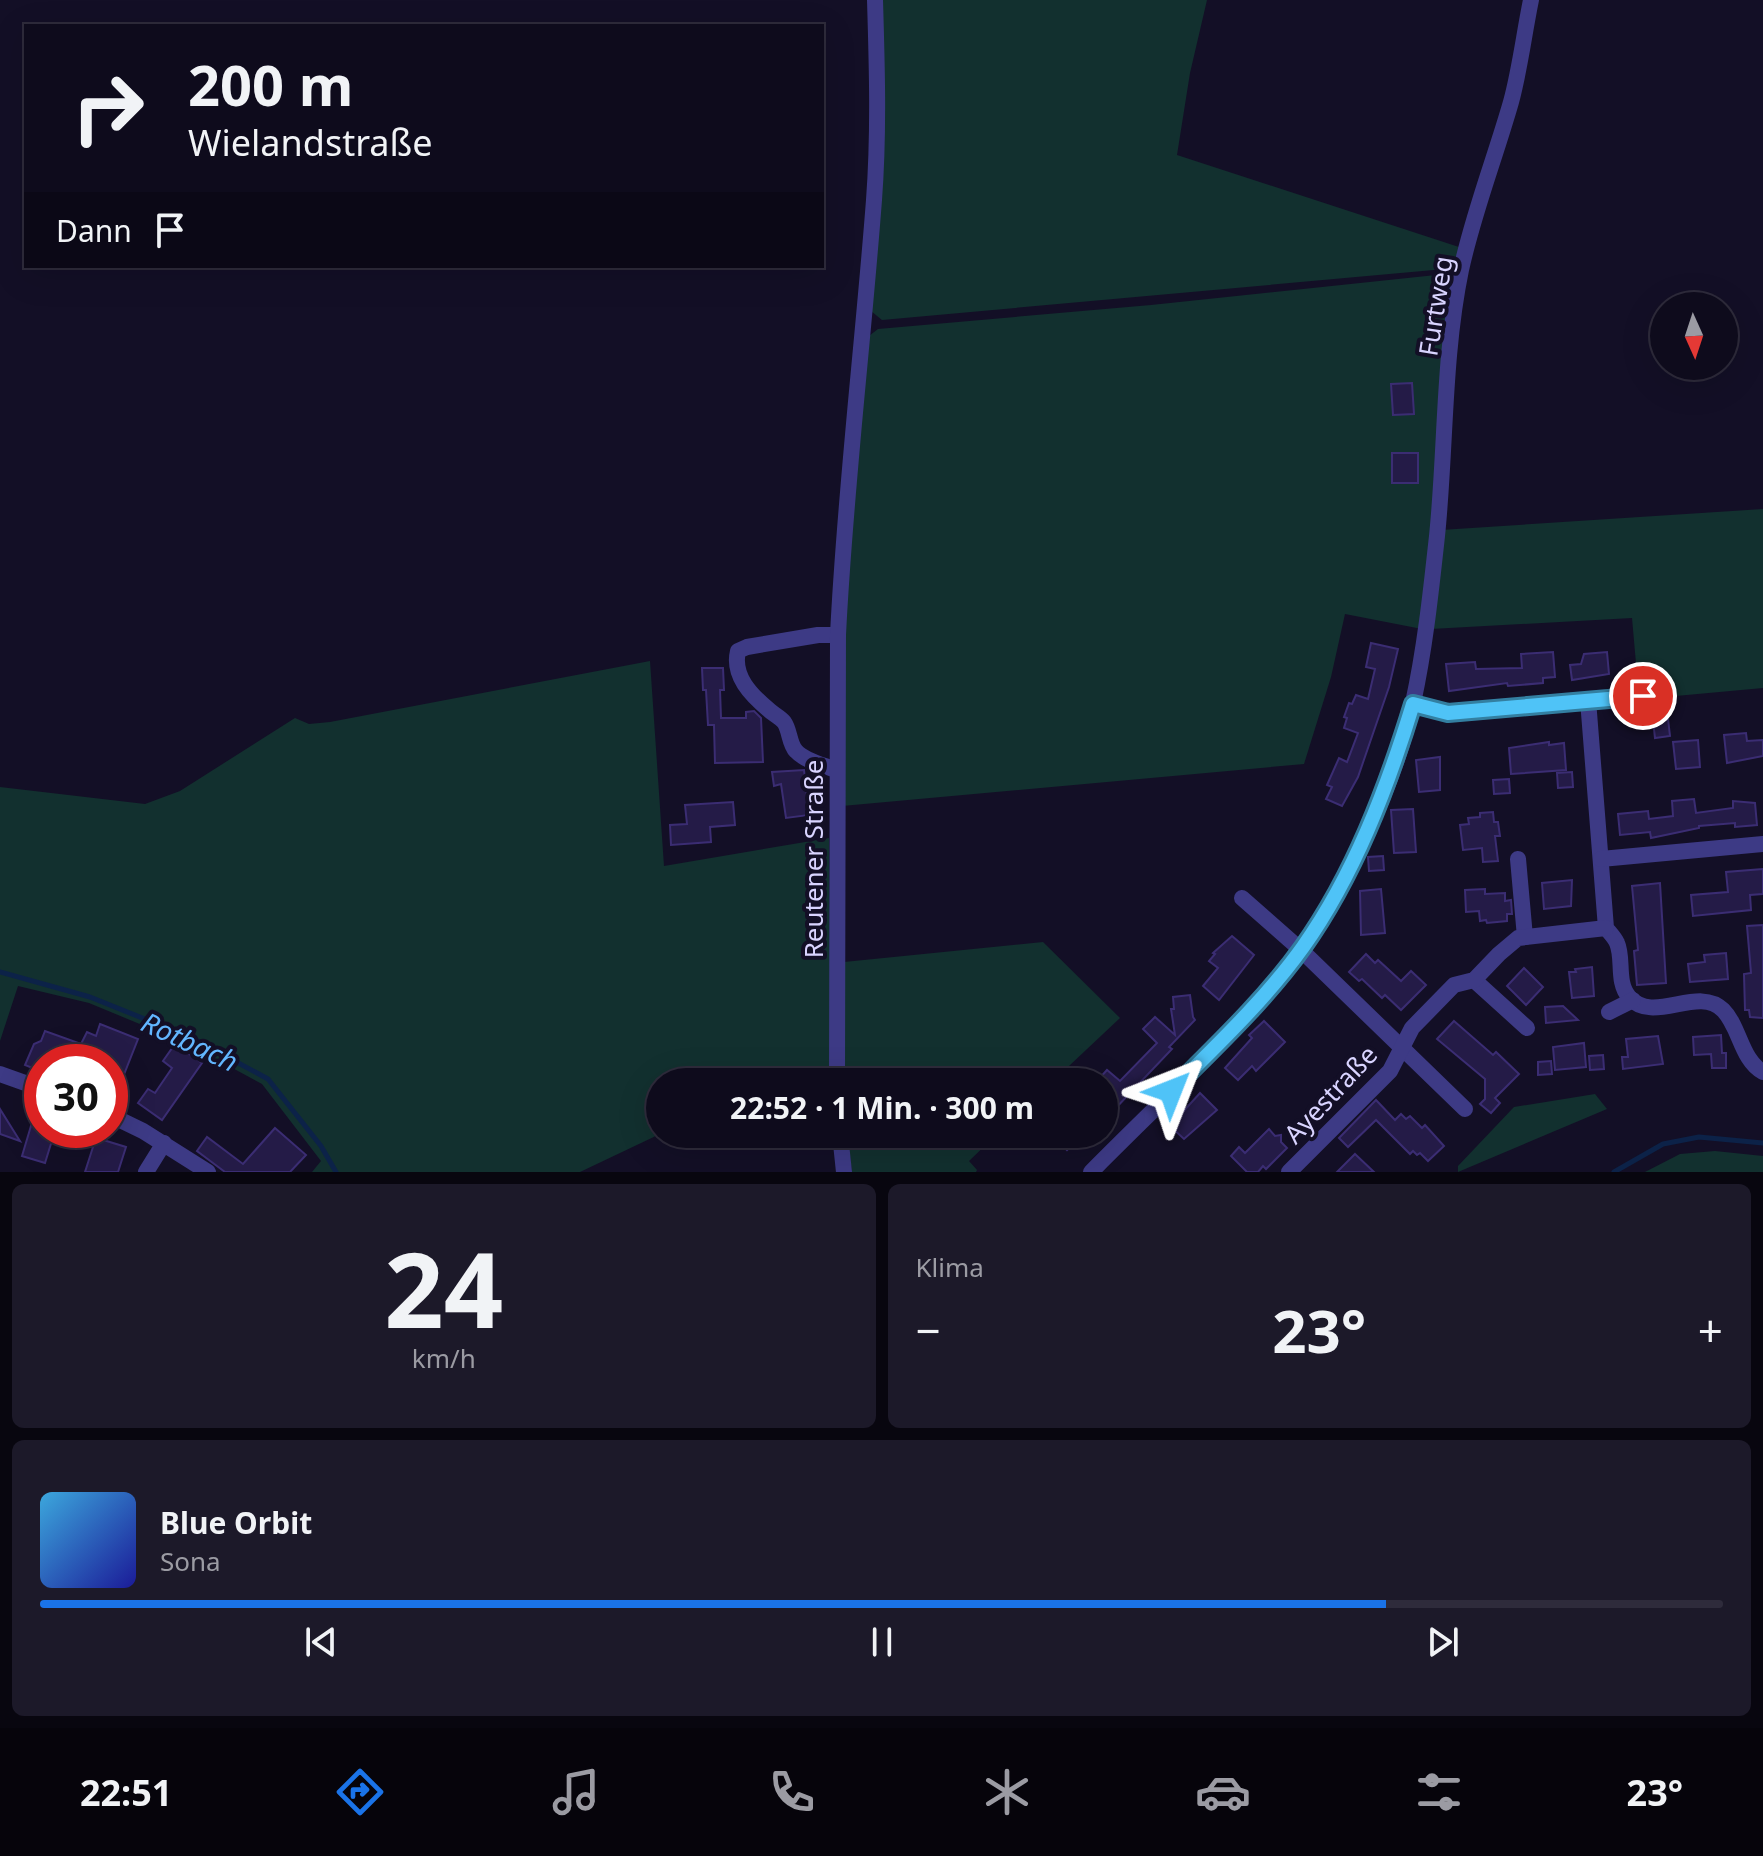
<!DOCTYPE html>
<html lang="de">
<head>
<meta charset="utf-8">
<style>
  body { margin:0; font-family:"Noto Sans",sans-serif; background:#1c1929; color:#f1f3f6; height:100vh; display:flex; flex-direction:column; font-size:30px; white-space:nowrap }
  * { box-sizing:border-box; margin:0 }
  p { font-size:26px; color:#9b9ba3 }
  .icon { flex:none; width:44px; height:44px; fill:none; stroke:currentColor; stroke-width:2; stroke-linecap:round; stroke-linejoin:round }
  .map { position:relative; height:1172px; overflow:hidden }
  .side { display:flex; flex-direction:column; gap:12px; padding:12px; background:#08060f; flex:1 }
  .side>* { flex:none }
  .top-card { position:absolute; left:24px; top:24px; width:800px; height:244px; border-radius:0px; box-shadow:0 8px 32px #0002,0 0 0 2px #2e2b3b; background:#0e0b1c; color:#f1f3f6; overflow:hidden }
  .needle { width:52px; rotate:177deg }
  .tools { position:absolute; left:1650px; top:292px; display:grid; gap:16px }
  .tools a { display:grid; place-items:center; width:88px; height:88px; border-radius:50%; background:#0e0b1c; box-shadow:0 8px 32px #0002,0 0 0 2px #2e2b3b; font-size:40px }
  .speed { position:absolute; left:24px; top:1044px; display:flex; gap:16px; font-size:40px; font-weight:700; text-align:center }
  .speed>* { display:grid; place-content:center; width:104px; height:104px; border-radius:50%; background:#0e0b1c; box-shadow:0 8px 32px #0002,0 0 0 2px #2e2b3b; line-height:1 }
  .speed .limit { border:12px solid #d22; background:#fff; color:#111 }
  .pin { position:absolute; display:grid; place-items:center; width:68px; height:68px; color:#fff; margin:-34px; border:4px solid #fff; border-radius:50%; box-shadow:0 2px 8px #0007 }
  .me { position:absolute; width:88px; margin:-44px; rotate:45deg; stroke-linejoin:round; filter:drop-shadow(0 0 6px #0008) }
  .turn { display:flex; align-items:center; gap:28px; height:168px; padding:0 32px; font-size:36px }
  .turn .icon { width:104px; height:104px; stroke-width:2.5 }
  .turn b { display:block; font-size:56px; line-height:68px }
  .then { display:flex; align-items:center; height:76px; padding:0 32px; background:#0003; gap:16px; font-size:30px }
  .big { font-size:60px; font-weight:700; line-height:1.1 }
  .side .tile { flex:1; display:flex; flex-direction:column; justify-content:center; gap:12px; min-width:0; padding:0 28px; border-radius:12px; background:#1c1929 }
  .side .dial { align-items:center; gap:0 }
  .dial b { font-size:104px; line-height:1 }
  .song { display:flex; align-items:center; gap:24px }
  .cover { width:96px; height:96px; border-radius:12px; background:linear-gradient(135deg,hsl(200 70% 55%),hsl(240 70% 35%)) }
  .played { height:8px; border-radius:4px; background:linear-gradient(90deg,#1a73e8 80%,#2e2b3b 80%) }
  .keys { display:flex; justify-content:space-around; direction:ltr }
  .heat { display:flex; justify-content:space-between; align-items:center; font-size:44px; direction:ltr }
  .side .tiles { flex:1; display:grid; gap:12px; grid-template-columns:1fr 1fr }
  .tile:last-child { grid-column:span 2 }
  .trip { position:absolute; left:646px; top:1068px; width:472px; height:80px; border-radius:40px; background:#0e0b1c; box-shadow:0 8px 32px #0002,0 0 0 2px #2e2b3b; font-weight:700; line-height:80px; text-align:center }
  .dock { display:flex; height:128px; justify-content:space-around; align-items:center; background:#06040b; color:#9b9ba3 }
  .dock .icon { width:56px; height:56px }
  .dock .selected { color:#1a73e8 }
  .dock b { font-size:36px; color:#f1f3f6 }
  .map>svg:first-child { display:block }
</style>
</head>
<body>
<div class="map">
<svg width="1763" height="1172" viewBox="0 0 1763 1172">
  <rect width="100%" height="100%" fill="#130f26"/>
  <g fill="#12302f">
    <polygon points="881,0 1207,0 1190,73 1177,155 1462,248 1456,268 882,320 871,311"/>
    <polygon points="1455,273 1422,629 1345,614 1331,677 1304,764 842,806 847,570 869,336 878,329 1151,305"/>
    <polygon points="1763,509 1763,688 1654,698 1652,686 1638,686 1632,618 1431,629 1441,530"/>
    <polygon points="650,661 664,866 829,838 831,1074 801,1082 660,1082 660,1134 580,1172 312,1172 321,1161 262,1084 188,1044 89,1003 18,986 0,1041 0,787 145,804 180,791 295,718 309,724 330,722"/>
    <polygon points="1043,942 1120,1018 1052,1082 844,1082 844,962"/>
    <polygon points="1595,1094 1607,1109 1458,1172 1458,1166 1514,1107"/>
    <polygon points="847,1134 997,1134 969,1161 977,1170 976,1172 852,1172"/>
    <polygon points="1715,1151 1763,1156 1763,1172 1645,1172 1680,1154"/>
  </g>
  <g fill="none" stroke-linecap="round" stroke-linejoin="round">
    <g stroke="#0c2248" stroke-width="5">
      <polyline points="0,972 90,997 192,1038 268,1079 321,1146 336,1172"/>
      <polyline points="1614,1172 1663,1144 1699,1137 1763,1143"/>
    </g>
  </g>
  <g fill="#241b47" stroke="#3b2d73" stroke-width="2">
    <polygon points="1412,383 1414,414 1393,415 1391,384"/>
    <rect x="1392" y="453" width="26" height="30"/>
    <polygon points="1371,643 1398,649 1389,687 1358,777 1342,806 1326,799 1332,787 1327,785 1339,758 1347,762 1358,733 1344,728 1347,718 1344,717 1349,703 1352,704 1356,695 1368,699 1375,669 1366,667"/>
    <polygon points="1553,652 1555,677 1543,678 1543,683 1508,686 1507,683 1449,691 1446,664 1475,662 1476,669 1522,668 1521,654"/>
    <polygon points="1607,652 1609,674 1572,680 1570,665 1581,664 1584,654"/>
    <polygon points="702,668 723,668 724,690 720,690 721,718 746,718 746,712 754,711 761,718 763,762 715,763 714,725 708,725 706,690 703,690"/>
    <polygon points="1668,719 1670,736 1655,738 1653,720"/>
    <polygon points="1746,733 1747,741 1763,740 1763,756 1727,763 1724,735"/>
    <polygon points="1698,740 1700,767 1676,769 1673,742"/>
    <polygon points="1549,742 1549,745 1564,743 1566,770 1511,774 1509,748"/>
    <polygon points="1440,757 1440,790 1419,792 1416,760"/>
    <polygon points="804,770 809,815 786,818 781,784 774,786 772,772"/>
    <polygon points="1572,772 1573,787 1558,788 1557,773"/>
    <polygon points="1509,779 1510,793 1494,794 1493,780"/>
    <polygon points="1694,799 1696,813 1733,808 1733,801 1755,803 1757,825 1735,827 1735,823 1699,826 1699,828 1651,838 1650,832 1620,835 1618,814 1648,811 1649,819 1673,816 1672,801"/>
    <polygon points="733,802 735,825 710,827 711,842 671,845 670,825 687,824 685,805"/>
    <polygon points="1413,809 1416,852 1394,853 1391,810"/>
    <polygon points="1493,812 1494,822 1498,822 1500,836 1495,836 1498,861 1483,862 1482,848 1463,850 1460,825 1469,824 1468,818 1480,817 1480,813"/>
    <polygon points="1383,856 1384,870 1369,871 1368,857"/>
    <polygon points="1763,869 1763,894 1750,895 1751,910 1693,916 1691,895 1728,892 1726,872"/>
    <polygon points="1572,880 1571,906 1544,909 1542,883"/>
    <polygon points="1660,883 1666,983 1637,985 1634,951 1638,950 1632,886"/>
    <polygon points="1381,889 1385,933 1361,935 1360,891"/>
    <polygon points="1485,889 1485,894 1505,893 1505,901 1511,900 1512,914 1507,914 1507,921 1487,923 1486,920 1480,921 1479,911 1466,912 1465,890"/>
    <polygon points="1763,925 1763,1018 1750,1017 1749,1010 1745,1010 1744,974 1751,973 1747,926"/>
    <polygon points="1232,936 1254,955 1219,1000 1203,986 1218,968 1209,961 1215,954 1213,953"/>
    <polygon points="1726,953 1728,979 1690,982 1688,964 1705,962 1704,955"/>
    <polygon points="1366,954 1375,963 1378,960 1401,981 1411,971 1426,985 1401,1010 1385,995 1382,998 1362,979 1359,981 1349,972"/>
    <polygon points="1592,967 1594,996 1572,998 1569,972 1576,972 1575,969"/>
    <polygon points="1524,968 1543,987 1526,1005 1507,986"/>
    <polygon points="1190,995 1193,1017 1195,1020 1169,1047 1172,1049 1112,1112 1104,1104 1104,1082 1097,1081 1107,1070 1120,1081 1157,1043 1143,1029 1155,1017 1175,1035 1171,1009 1174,1009 1173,997"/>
    <polygon points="1563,1006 1578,1020 1546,1023 1545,1007"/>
    <polygon points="1264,1021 1285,1042 1256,1071 1252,1066 1238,1080 1225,1068 1252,1038 1249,1035"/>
    <polygon points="1454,1021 1493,1055 1496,1052 1519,1074 1495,1098 1500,1103 1491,1113 1480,1104 1485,1099 1485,1079 1437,1039"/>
    <polygon points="100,1024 138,1039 123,1077 110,1072 110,1062 85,1062 66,1054 63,1062 42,1062 42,1072 25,1065 34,1044 41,1041 45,1031 81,1044 87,1032 96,1036"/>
    <polygon points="1721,1035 1722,1053 1726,1053 1726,1068 1712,1068 1711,1054 1694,1055 1693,1037"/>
    <polygon points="1658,1036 1663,1064 1623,1069 1622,1057 1628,1057 1626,1039"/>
    <polygon points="1584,1043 1586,1067 1555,1070 1553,1047"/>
    <polygon points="175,1044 202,1063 162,1120 138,1103 148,1089 155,1093 172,1068 163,1061"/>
    <polygon points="1603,1055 1604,1069 1590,1070 1589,1056"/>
    <polygon points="1551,1061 1552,1074 1538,1075 1538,1062"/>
    <polygon points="1200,1093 1217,1110 1184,1139 1170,1126"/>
    <polygon points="39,1099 42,1100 42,1130 87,1130 101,1134 100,1139 126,1147 118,1172 85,1172 93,1147 54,1134 45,1163 22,1156"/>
    <polygon points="1376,1100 1395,1120 1401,1114 1406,1119 1410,1116 1422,1128 1425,1125 1444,1146 1428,1161 1420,1153 1417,1155 1413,1151 1410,1154 1376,1120 1348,1147 1339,1138"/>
    <polygon points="0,1109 20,1141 0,1134"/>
    <polygon points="275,1128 306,1155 290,1172 225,1172 197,1151 207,1137 243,1164"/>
    <polygon points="1269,1129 1275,1136 1281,1135 1281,1142 1287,1148 1266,1169 1263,1166 1258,1172 1247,1172 1231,1156 1239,1147 1245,1153"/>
    <polygon points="1051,1134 1083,1134 1067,1150"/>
    <polygon points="1355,1154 1374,1172 1337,1172"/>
  </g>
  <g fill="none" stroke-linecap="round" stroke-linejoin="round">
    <g stroke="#3d3a85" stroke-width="16">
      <path d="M1588,700L1606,928C1609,932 1615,938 1617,943C1624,959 1616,982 1629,997C1653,1025 1698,985 1723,1010C1740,1027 1741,1060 1763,1072"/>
      <polyline points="1413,704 1448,713 1643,696 1651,703"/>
      <path d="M836,770C824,765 805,761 796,751C789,744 790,730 784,722C780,717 773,714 769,710C751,695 732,676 738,651L747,647L818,635H838"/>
      <polyline points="1518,859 1525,937"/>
      <polyline points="1601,859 1763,844"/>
      <polyline points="1242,898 1301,950 1465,1109"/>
      <polyline points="1474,980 1527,1028"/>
      <polyline points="1609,1012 1633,1000"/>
      <polyline points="0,1074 42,1089"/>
      <path d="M837,1082L838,635C845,490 863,345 874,200C879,133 877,67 875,0"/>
      <polyline points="110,1115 143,1131 208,1172"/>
      <polyline points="840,1134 844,1172"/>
      <polyline points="146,1172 164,1143"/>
      <path d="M1091,1172C1162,1100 1239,1031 1301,950C1346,890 1397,777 1413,703C1425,648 1431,591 1437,536C1446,448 1443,357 1461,270C1473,214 1495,158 1511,102C1520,69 1524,34 1531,0"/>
      <polyline points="1289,1172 1390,1071 1412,1028 1454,985 1474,980 1499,954 1518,938 1606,928"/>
    </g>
  </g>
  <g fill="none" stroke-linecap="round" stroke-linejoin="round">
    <defs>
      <path id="route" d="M1171,1091C1216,1046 1265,1000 1303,947C1354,875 1387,789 1413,704L1448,713L1643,696"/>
    </defs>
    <use href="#route" stroke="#337fa1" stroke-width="20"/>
    <use href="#route" stroke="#4fc3f7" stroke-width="14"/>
  </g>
  <g text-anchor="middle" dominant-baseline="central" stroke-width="8" stroke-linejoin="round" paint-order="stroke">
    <g font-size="26" fill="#d9d4ff" stroke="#130f26">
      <text transform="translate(1435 306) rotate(-81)">Furtweg</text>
      <text transform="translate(813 859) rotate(-90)">Reutener Straße</text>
      <text transform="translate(1330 1094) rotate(-47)">Ayestraße</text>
    </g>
    <g font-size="28" font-style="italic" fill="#62b6ff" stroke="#130f26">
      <text transform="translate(190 1041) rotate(25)">Rotbach</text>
    </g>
  </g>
</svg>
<div class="tools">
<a><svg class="needle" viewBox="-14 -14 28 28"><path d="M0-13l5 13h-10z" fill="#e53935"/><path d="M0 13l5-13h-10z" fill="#9b9ba3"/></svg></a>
</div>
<div class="speed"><div class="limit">30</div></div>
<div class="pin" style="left:1643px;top:696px;background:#d93025"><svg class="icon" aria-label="arrive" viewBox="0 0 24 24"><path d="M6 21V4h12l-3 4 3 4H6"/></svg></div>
<svg class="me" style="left:1171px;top:1091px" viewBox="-20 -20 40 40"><path d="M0-17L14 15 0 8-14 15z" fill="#4fc3f7" stroke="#fff" stroke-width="4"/></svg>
<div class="trip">22:52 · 1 Min. · 300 m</div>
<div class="top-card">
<div class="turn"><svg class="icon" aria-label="right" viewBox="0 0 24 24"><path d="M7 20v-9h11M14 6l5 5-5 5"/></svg><div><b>200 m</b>Wielandstraße</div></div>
<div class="then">Dann<svg class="icon" aria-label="arrive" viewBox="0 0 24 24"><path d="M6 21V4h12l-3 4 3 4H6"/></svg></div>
</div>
</div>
<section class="side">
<div class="tiles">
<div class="tile dial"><b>24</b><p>km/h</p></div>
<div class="tile"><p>Klima</p>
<div class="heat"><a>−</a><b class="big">23°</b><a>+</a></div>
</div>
<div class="tile">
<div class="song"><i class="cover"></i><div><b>Blue Orbit</b><p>Sona</p></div></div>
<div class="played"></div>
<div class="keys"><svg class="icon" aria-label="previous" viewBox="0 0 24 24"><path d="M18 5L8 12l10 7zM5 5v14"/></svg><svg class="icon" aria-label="pause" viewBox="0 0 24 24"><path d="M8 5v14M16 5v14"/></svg><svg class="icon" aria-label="next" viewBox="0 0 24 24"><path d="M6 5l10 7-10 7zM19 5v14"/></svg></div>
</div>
</div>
</section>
<nav class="dock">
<b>22:51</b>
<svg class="icon selected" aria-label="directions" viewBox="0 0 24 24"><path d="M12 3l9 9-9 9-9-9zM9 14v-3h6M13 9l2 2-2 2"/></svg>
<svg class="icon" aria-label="music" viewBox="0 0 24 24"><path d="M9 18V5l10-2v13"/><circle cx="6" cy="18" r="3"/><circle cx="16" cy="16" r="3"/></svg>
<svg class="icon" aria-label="phone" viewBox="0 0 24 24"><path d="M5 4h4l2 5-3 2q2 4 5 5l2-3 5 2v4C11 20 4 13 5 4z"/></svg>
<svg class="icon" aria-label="climate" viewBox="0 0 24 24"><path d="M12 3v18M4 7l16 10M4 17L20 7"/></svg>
<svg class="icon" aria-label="car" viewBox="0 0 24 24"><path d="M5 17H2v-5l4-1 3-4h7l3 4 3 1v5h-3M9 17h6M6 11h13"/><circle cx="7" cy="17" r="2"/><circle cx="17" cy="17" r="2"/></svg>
<svg class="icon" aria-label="filters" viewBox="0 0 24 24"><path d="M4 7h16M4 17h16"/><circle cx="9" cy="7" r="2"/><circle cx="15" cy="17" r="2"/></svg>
<b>23°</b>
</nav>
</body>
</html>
